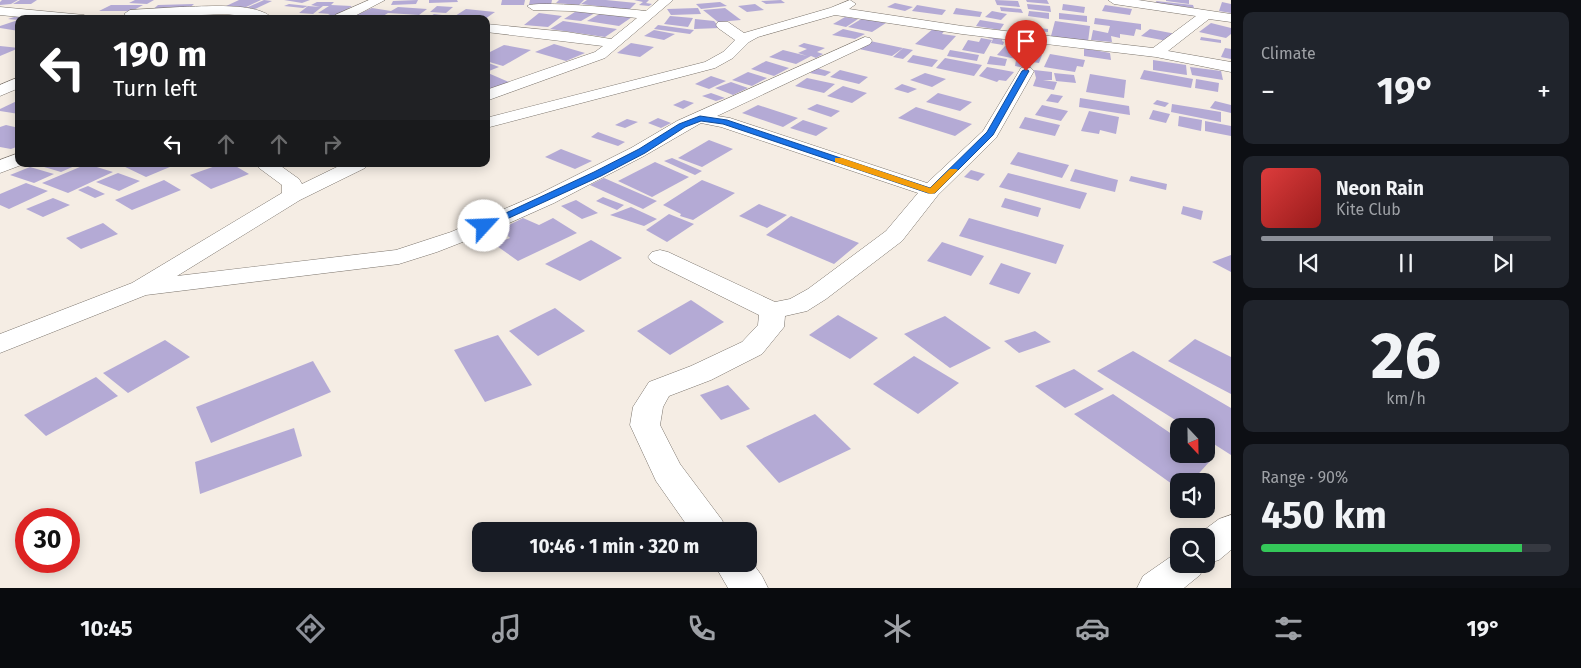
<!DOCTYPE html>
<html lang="en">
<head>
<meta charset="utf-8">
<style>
  body { margin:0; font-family:"Fira Sans",sans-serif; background:#20242c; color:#f1f3f6; height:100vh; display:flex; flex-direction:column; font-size:19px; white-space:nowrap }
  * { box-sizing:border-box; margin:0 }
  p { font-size:16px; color:#9ea1a6 }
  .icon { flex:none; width:28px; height:28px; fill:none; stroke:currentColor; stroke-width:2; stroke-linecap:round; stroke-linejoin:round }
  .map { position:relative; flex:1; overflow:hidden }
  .side { display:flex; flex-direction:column; gap:12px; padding:12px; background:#0d0f14; width:350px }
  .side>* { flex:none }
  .top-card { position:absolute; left:15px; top:15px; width:475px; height:152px; border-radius:10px; box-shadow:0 2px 12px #0003; background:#202124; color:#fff; overflow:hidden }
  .needle { width:32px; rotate:158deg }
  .fabs { position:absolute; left:1170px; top:418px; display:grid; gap:10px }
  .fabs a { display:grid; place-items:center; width:45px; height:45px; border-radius:10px; background:#171b24; box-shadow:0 2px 12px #0003; font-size:25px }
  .speed { position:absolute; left:15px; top:508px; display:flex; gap:10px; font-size:25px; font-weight:700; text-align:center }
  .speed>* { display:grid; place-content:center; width:65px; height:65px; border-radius:50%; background:#171b24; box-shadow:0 2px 12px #0003; line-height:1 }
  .speed .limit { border:8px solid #d22; background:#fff; color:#111 }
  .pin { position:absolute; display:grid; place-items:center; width:42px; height:42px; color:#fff; margin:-51px -21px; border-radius:50% 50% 50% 0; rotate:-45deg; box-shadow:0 0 5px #0007 }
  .pin .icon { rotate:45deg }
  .me { position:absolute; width:55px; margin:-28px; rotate:65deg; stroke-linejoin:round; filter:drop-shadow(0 0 4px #0008) }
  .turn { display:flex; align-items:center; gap:18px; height:105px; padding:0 15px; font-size:22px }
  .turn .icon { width:65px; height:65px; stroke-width:2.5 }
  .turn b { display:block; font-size:35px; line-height:42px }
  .lanes { display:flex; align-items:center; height:48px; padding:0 15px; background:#0003; justify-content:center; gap:25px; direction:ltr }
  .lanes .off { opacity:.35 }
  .big { font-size:38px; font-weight:700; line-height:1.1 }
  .side .widget { flex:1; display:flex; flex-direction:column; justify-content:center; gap:8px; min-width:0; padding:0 18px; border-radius:10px; background:#20242c }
  .side .dial { align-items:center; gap:0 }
  .dial b { font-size:65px; line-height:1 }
  .song { display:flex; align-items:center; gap:15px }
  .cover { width:60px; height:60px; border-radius:8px; background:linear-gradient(135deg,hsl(0 70% 55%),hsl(0 70% 35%)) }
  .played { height:5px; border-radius:2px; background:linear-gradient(90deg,#8c9099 80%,#363941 80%) }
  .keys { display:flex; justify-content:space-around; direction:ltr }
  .heat { display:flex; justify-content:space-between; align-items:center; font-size:28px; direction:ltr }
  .charge { height:8px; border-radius:4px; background:linear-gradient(90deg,#34c759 90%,#363941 0) }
  .trip { position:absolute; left:472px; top:522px; width:285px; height:50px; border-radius:10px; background:#171b24; box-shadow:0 2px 12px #0003; font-weight:700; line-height:50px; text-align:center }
  .tab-bar { display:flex; height:80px; justify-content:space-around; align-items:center; background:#090b0e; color:#9ea1a6 }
  .tab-bar .icon { width:35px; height:35px }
  .tab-bar .selected { color:#8c9099 }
  .tab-bar b { font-size:22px; color:#f1f3f6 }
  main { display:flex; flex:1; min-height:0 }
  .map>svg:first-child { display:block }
</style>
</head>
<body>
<main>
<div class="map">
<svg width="1231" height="588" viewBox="0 0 1231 588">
  <rect width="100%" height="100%" fill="#f5ede4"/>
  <g fill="#b4aad5">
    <polygon points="2,0 18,0 11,4 0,5 0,2"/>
    <polygon points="20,0 37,0 31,4 13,4"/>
    <polygon points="135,0 154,0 147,4 129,3"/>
    <polygon points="239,0 261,0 242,9 224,7"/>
    <polygon points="264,0 272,1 255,9 246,8"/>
    <polygon points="284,0 310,0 302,3"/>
    <polygon points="418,0 416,4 391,5 393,1"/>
    <polygon points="429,0 457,0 458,2 429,3"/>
    <polygon points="502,0 525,0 524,5 501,5"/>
    <polygon points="530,0 552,0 551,5 529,5"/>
    <polygon points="559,0 584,0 579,5 556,3"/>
    <polygon points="587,0 606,0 636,3 629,10 581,4"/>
    <polygon points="634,0 649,0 646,3 652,4 649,6 639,5 643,2"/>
    <polygon points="781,0 785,3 766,4 761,1"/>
    <polygon points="995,0 1018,1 1020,7 997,5"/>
    <polygon points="1026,0 1047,0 1049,4 1027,2"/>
    <polygon points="1166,0 1189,0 1189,4 1166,1"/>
    <polygon points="1156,1 1193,5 1194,8 1157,4"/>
    <polygon points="317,2 334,2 331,5 352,6 336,17 326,16 330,14 318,13 329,6 323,6 313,14 299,13 308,6 320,7 311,5"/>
    <polygon points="720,2 727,6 701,9 696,4"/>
    <polygon points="1222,2 1231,4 1231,13 1219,11"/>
    <polygon points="895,3 913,7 905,11 887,7"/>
    <polygon points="194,4 186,11 150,12 158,5"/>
    <polygon points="289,4 308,6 303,8 284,6"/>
    <polygon points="755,4 764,10 747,12 738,6"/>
    <polygon points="1027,4 1050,6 1051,12 1028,9"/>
    <polygon points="1063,4 1085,7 1084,13 1062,10"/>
    <polygon points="111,5 143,5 132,11 99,11"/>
    <polygon points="917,5 946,10 942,15 912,11"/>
    <polygon points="1105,5 1132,9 1130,15 1102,11"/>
    <polygon points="437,6 453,7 446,13 430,12"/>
    <polygon points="398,7 427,9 419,15 388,13 378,19 354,16 372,8 391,11"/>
    <polygon points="1000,7 1021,9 1023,13 1001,11"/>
    <polygon points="698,8 701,14 671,15 667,9"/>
    <polygon points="725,8 741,20 718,22 703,10"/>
    <polygon points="956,8 982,12 980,17 953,14"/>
    <polygon points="466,9 495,12 485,19 455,16"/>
    <polygon points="578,10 595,13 581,21 564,19"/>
    <polygon points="992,11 1007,14 1001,20 985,17"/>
    <polygon points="1029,11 1049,13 1049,19 1028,16"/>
    <polygon points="539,13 562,16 548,27 524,25"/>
    <polygon points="601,13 632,17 619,26 587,21"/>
    <polygon points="1059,13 1087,16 1087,22 1059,19"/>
    <polygon points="434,14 458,17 426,19"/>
    <polygon points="213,15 241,15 236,19 207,19"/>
    <polygon points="17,16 32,19 19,19 19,31 0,28 0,26 18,20 8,19"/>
    <polygon points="670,16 693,18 688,27 664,24"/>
    <polygon points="845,17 858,19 846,27 833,24"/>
    <polygon points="863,18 886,23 872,32 848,27"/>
    <polygon points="1095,18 1141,24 1141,30 1136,29 1134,36 1120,34 1120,38 1111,36 1112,42 1091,40 1093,30 1108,33 1110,26 1094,24"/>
    <polygon points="695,19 714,21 720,28 694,29"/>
    <polygon points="980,20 1004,24 1000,30 976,26"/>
    <polygon points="563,21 617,29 605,37 550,29"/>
    <polygon points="1055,21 1090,26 1088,42 1051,36"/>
    <polygon points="1211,23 1231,28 1231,34 1226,38 1199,32"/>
    <polygon points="658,25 694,30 690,34 654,29"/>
    <polygon points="1026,27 1048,29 1048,32 1026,30"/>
    <polygon points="934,28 945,30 942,34 956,36 943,50 915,44"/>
    <polygon points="843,29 865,34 855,39 832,35"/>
    <polygon points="1150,29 1176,34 1167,41 1141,36"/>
    <polygon points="654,30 675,34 664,40 644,36"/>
    <polygon points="990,36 1003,38 1002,41 1004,42 1003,45 991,43 993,39 988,38"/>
    <polygon points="1201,37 1221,40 1221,43 1200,40"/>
    <polygon points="981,38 992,40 984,54 962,50 968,40 979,42"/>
    <polygon points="870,41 903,48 892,56 859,49"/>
    <polygon points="631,43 654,47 640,57 617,53"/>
    <polygon points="804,43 825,48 817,52 823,54 816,58 811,56 796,64 769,57 783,50 807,56 798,53 807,49 798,46"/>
    <polygon points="554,44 585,53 566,61 535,52"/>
    <polygon points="504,45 531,50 503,66 486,61 486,54"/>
    <polygon points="0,46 19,48 0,56"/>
    <polygon points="1005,46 1024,49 1016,59 997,55"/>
    <polygon points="903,48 913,50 903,59 893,57"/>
    <polygon points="1084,48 1110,53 1111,60 1084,56"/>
    <polygon points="1225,48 1231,49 1231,59 1221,57"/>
    <polygon points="1025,49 1041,52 1040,54 1042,55 1039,63 1032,62 1030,69 1015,66 1016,60 1019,60"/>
    <polygon points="950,50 979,55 977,61 947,56"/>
    <polygon points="1050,54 1085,60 1083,67 1077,66 1075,72 1044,67"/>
    <polygon points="913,55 938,60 932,67 907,62"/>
    <polygon points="990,56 1007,59 1005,66 987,64"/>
    <polygon points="945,58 982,65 974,76 936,68"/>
    <polygon points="1153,60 1186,65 1187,75 1153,70"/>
    <polygon points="766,61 789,68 774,76 751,69"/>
    <polygon points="486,62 499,67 489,71 486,70"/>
    <polygon points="987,67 1014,72 1006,81 999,80 997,82 979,76"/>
    <polygon points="1190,67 1221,71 1223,80 1192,75"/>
    <polygon points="817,68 831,72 825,76 810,73"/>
    <polygon points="840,70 868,77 859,84 830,77"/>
    <polygon points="1034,70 1052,72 1052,80 1043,80 1057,82 1054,90 1033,86 1036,78"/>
    <polygon points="1144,70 1193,79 1191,88 1140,79"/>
    <polygon points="748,72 767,78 752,86 732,80"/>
    <polygon points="486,73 488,73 511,83 486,91"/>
    <polygon points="925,73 946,79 932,87 910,80"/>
    <polygon points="1054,73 1074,75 1076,83 1056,81"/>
    <polygon points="1090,74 1126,80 1124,98 1086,92"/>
    <polygon points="711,76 726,81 709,89 695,84"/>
    <polygon points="807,78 835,84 824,93 795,86"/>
    <polygon points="1196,79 1219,83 1218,92 1195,88"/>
    <polygon points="731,82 748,88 733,95 715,88"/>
    <polygon points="902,84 917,89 908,93 894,89"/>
    <polygon points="843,86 867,93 852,103 827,96"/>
    <polygon points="711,93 725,98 716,101 702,96"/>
    <polygon points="938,93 972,102 960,111 926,102"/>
    <polygon points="1051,94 1063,96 1058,103 1046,101"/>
    <polygon points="1080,98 1129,106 1130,115 1079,107"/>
    <polygon points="19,100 19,114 0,111 0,109"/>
    <polygon points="684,100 694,103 683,109 673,105"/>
    <polygon points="1157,100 1169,103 1165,107 1153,104"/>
    <polygon points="1215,101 1231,105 1231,113 1210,108"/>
    <polygon points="817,104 840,111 831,117 807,109"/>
    <polygon points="1172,104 1221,112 1221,122 1171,112"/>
    <polygon points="758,105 798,118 783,127 742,113"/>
    <polygon points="1042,105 1068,111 1061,121 1035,115"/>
    <polygon points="916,107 972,124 955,136 898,118"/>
    <polygon points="1153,110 1170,114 1166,123 1149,119"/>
    <polygon points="1089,111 1119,117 1116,134 1100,130 1099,134 1081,131"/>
    <polygon points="1179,116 1202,120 1201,131 1178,126"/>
    <polygon points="1025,117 1060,125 1055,136 1019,128"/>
    <polygon points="658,118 671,123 661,128 648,123"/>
    <polygon points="627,119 638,122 625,128 615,125"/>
    <polygon points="803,120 828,128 816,136 790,128"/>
    <polygon points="1205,121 1231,126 1231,136 1205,131"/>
    <polygon points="6,125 19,128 19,146 11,149 0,147 0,127"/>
    <polygon points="598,132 625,142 618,146 591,137"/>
    <polygon points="709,140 733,149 702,167 678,158"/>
    <polygon points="561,149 592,161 575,169 545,157"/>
    <polygon points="1018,152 1069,165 1062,178 1010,164"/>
    <polygon points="672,158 702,171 695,175 664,161"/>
    <polygon points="655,162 689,177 652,197 618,181"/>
    <polygon points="34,164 79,164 61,172"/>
    <polygon points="87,164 113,172 68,193 42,183"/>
    <polygon points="119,164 177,164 146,177"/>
    <polygon points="221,164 232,164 249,174 211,189 190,175"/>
    <polygon points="30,167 54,174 34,183 10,175"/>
    <polygon points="1075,169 1118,180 1115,192 1070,181"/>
    <polygon points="971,170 985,174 978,181 964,177"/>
    <polygon points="118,173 140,181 119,191 96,182"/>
    <polygon points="1008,173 1087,193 1080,209 999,187"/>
    <polygon points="1131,176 1167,184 1166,190 1129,181"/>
    <polygon points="604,178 657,201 643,209 590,185"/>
    <polygon points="164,180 181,190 132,210 115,200"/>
    <polygon points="702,180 735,193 693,220 680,216 681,214 663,205"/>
    <polygon points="26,183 48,191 9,209 0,205 0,194"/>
    <polygon points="88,186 105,194 95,198 78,190"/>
    <polygon points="603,197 624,205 617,210 596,201"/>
    <polygon points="53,198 70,205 43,217 26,209"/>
    <polygon points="1005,198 1041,208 1038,217 1001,207"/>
    <polygon points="576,200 598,213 582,219 561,206"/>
    <polygon points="759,204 787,215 767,228 739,216"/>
    <polygon points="1183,206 1203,211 1201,220 1181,214"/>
    <polygon points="631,207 657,219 644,226 610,215"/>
    <polygon points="669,214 694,224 667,242 646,230"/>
    <polygon points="791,216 859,243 834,264 766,235"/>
    <polygon points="523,218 539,225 553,218 577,233 518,261 494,244 510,238 501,229"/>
    <polygon points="969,218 1064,245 1056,264 959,236"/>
    <polygon points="103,223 118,234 81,249 66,238"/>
    <polygon points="591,240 622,258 580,281 545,264"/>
    <polygon points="942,242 984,256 971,276 927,261"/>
    <polygon points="1231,255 1231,272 1212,262"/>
    <polygon points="1001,263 1031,273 1019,294 989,284"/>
    <polygon points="691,300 724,322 670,355 637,331"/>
    <polygon points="555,308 585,331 538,356 509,331"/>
    <polygon points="838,315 878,338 850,359 809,335"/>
    <polygon points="945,316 991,348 950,368 904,334"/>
    <polygon points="1035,331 1051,342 1019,353 1004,341"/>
    <polygon points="498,335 532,385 485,402 454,350"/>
    <polygon points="1195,339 1231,357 1231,394 1168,361"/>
    <polygon points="165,340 190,357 128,393 103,373"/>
    <polygon points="1133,351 1231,408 1231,455 1206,439 1206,426 1185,426 1097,371"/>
    <polygon points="914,356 959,383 918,414 873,384"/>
    <polygon points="313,361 331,392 211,443 196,407"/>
    <polygon points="1074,369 1104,389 1065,408 1035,386"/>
    <polygon points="96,377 118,396 46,436 24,415"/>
    <polygon points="728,385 750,409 721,420 700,395"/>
    <polygon points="1113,394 1179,439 1179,454 1200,454 1210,461 1192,481 1179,481 1179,489 1074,414"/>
    <polygon points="815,414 851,449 779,483 746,446"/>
    <polygon points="294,428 302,456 200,494 195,462"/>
  </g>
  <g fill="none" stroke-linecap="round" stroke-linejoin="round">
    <defs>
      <g id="minor">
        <polygon points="369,0 385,0 349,19 333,18 335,15"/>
        <path d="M659,0H673L605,58L486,101V90L595,52L603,46L486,32V24L567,32L611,39L637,18L571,11L533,10L527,6C535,0 628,9 646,11Z"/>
        <polygon points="850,0 856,4 849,9 962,26 1153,48 1196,16 1114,4 1108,0 1138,0 1231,14 1231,22 1209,19 1168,51 1231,62 1231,72 1156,57 962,34 835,15 758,37 749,42 733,58 715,68 486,128 486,118 705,62 723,52 735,40 718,28 716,25 718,22 728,22 744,33 830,8"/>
        <polygon points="0,7 84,15 90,19 41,19 0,15"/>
        <path d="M180,7C202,7 258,1 273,19L225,14L130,18L124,14L130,10Z"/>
        <polygon points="865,37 870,38 872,41 870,44 717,116 730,118 927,183 983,131 1021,68 1031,68 1034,71 996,138 938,195 902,241 826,299 807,311 785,316 784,327 762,354 711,380 669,396 663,407 660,425 680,464 722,520 727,531 691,531 656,481 630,425 633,407 649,382 691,366 742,342 758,325 759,315 652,262 648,257 652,252 660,250 668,252 775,302 790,299 808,289 886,231 918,193 721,127 701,123 644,156 554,203 496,229 437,252 399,264 146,295 0,353 0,334 132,283 282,193 282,185 259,168 256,164 278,164 299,179 302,184 343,164 368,164 365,168 300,200 177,276 396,250 451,232 539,194 631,148 677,121"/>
        <polygon points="19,77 19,88 0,96 0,85"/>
        <polygon points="19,153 19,164 24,164 0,173 0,160"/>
        <polygon points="1231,515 1231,550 1219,560 1205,564 1200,575 1184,588 1137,588 1143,576 1179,551 1179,564 1206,564 1206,536 1196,536 1219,519"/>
        <polygon points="749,558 762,576 768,588 728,588 714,564 749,564"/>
      </g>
    </defs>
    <use href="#minor" stroke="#7b746c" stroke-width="1"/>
    <use href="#minor" fill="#fff" fill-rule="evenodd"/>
  </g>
  <polygon fill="#1a73e8" stroke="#114b97" points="1026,69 1029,71 993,135 935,193 928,193 723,124 701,121 685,127 645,153 601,176 487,228 480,228 478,226 594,172 639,149 679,124 700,116 727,120 930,188 987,132 1022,71"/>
  <polygon fill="#f59e0b" points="835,158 842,158 930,188 950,169 956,169 958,170 935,193 931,194 835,162"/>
</svg>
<div class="fabs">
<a><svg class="needle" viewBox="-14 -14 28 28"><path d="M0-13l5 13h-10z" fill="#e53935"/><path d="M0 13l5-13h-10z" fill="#9ea1a6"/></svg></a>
<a><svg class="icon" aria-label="sound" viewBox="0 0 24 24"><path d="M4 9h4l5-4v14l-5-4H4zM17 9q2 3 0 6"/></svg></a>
<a><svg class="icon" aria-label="search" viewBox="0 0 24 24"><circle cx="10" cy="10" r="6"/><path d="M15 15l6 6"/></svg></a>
</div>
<div class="speed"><div class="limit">30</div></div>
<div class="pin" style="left:1026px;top:71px;background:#d93025"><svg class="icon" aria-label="arrive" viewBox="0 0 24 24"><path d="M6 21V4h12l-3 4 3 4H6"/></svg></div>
<svg class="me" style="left:484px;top:226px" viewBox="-20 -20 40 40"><circle r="19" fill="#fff"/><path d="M0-13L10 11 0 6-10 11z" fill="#1a73e8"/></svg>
<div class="trip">10:46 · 1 min · 320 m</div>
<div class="top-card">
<div class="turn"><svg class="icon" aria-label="left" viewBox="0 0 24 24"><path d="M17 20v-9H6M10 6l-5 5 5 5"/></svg><div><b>190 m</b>Turn left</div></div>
<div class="lanes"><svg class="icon" aria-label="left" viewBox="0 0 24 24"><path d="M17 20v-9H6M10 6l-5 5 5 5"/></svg><svg class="icon off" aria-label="ahead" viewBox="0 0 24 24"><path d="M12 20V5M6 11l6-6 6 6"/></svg><svg class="icon off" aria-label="ahead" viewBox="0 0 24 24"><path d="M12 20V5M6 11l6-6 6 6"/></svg><svg class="icon off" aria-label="right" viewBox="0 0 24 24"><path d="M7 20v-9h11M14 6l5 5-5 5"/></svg></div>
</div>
</div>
<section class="side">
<div class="widget"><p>Climate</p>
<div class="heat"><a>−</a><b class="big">19°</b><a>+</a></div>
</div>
<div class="widget">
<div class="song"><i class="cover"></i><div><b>Neon Rain</b><p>Kite Club</p></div></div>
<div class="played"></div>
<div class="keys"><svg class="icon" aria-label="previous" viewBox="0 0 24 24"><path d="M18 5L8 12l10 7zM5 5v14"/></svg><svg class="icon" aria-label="pause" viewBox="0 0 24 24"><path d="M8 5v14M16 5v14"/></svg><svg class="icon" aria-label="next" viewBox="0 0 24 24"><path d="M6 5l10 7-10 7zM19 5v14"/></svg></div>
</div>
<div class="widget dial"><b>26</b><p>km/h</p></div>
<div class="widget"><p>Range · 90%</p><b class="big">450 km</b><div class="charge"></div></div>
</section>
</main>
<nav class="tab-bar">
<b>10:45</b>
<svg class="icon selected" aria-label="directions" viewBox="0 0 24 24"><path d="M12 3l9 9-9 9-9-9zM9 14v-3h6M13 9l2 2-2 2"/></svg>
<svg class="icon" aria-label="music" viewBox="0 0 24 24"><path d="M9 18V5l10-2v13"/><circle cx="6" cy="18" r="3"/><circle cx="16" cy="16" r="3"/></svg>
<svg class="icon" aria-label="phone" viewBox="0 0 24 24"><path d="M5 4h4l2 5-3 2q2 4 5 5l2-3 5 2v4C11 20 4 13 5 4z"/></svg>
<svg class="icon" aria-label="climate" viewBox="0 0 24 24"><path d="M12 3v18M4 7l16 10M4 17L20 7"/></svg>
<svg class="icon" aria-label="car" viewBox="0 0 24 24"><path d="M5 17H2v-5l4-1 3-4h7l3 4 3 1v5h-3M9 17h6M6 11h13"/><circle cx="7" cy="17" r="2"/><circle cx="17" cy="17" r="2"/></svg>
<svg class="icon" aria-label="filters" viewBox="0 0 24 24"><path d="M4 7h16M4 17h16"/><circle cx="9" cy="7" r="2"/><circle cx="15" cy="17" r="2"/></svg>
<b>19°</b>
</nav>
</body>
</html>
